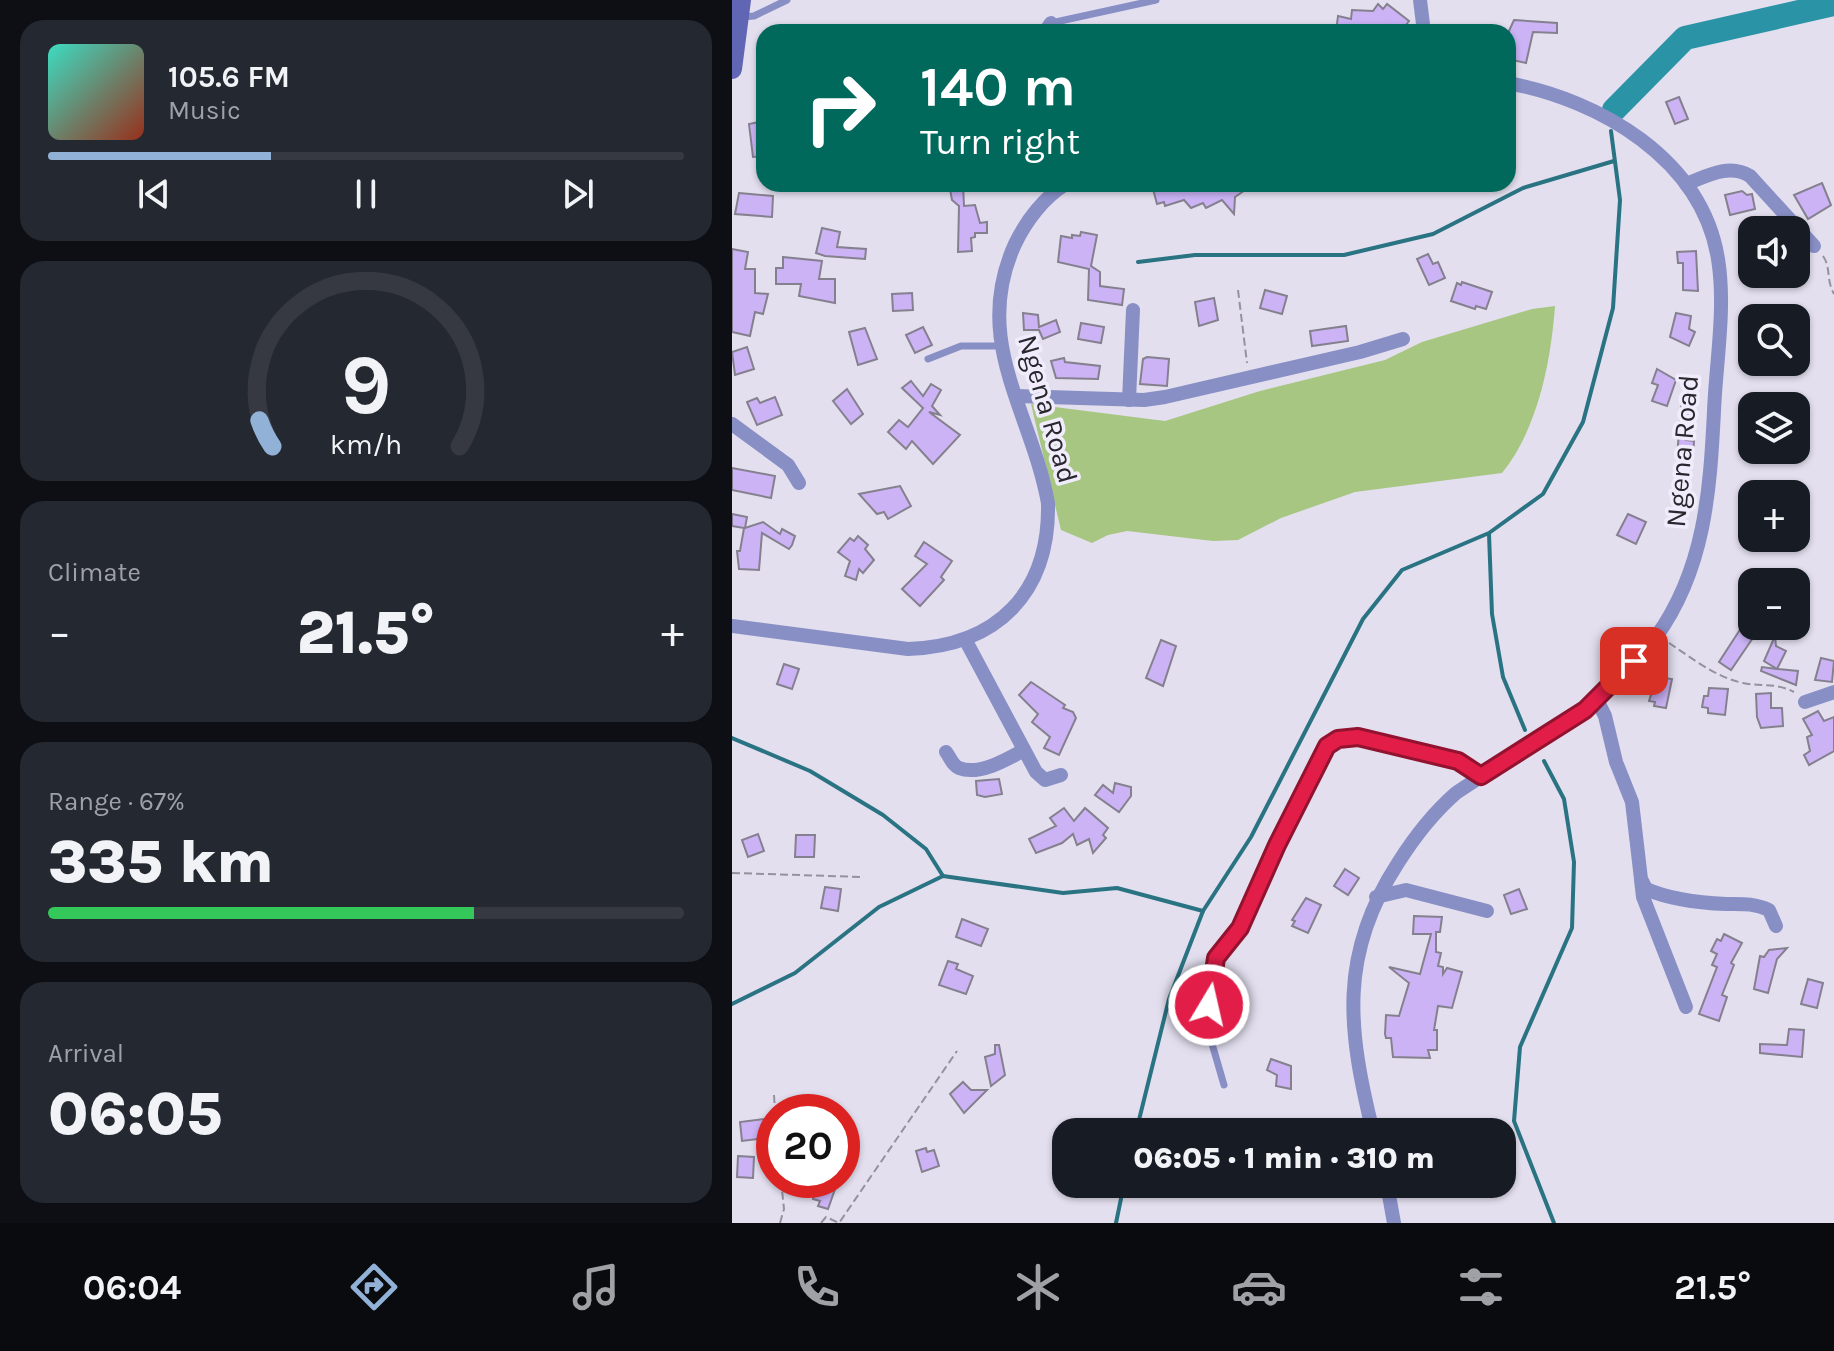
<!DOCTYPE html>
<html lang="en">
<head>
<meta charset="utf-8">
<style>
  body { margin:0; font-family:Karla,sans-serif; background:#242831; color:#f1f3f6; height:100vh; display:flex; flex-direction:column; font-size:30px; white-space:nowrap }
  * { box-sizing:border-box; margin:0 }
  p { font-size:26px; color:#9ea1a6 }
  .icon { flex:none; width:44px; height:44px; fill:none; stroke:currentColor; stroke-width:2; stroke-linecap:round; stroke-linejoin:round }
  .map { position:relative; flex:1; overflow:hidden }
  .details { display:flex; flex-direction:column; gap:20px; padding:20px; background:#0d0f14; width:732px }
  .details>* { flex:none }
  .guide { position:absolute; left:24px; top:24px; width:760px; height:168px; border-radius:24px; box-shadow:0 2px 6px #0004; background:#00695c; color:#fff; overflow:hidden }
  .controls { position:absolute; left:1006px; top:216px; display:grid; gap:16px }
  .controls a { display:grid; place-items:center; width:72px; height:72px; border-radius:16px; background:#171b24; box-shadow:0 2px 6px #0004; font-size:40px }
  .speed { position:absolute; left:24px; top:1094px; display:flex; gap:16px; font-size:40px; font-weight:700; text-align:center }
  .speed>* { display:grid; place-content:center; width:104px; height:104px; border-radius:50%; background:#171b24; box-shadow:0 2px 6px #0004; line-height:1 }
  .speed .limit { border:12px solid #d22; background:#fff; color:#111 }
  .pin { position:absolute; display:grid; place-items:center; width:68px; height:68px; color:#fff; margin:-34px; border-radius:16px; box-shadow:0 4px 12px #0006 }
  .me { position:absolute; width:88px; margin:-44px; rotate:9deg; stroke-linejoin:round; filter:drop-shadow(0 0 6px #0008) }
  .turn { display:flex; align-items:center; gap:28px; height:168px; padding:0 32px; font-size:36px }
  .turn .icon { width:104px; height:104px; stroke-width:2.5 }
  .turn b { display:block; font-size:56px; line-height:68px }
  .big { font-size:60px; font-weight:800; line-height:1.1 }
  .details .widget { flex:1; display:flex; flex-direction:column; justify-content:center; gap:12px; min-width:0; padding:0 28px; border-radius:24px; background:#242831 }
  .details .dial { align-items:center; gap:0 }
  .dial svg { height:208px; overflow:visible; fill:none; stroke:#363941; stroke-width:7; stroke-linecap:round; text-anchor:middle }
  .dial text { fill:#f1f3f6; stroke:none }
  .song { display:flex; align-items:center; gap:24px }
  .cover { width:96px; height:96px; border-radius:12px; background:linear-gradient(135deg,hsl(170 70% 55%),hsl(10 70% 35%)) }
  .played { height:8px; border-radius:4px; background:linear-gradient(90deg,#92b1d7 35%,#363941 35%) }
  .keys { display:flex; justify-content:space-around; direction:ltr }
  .heat { display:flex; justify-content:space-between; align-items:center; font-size:44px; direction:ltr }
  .charge { height:12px; border-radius:6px; background:linear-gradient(90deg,#34c759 67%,#363941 0) }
  .trip { position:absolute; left:320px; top:1118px; width:464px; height:80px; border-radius:24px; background:#171b24; box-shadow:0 2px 6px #0004; font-weight:800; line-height:80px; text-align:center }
  .menu { display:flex; height:128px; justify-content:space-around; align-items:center; background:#090b0e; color:#9ea1a6 }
  .menu .icon { width:56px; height:56px }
  .menu .active { color:#92b1d7 }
  .menu b { font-size:36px; color:#f1f3f6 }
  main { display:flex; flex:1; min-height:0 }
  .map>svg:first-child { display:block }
</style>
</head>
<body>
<main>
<section class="details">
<div class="widget">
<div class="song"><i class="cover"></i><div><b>105.6 FM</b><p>Music</p></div></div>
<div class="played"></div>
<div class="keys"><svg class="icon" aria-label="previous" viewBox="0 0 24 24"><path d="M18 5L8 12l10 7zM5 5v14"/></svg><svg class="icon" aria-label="pause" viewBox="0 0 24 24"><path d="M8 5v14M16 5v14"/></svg><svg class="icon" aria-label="next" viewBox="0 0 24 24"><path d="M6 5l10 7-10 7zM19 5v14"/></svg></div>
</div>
<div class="widget dial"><svg viewBox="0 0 100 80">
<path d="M14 69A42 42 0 1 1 86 69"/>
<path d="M14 69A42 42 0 0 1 9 59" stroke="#92b1d7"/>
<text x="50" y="56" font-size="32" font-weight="700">9</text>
<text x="50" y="72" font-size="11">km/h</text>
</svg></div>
<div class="widget"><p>Climate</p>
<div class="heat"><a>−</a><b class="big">21.5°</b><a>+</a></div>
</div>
<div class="widget"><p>Range · 67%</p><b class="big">335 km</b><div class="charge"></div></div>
<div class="widget"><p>Arrival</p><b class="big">06:05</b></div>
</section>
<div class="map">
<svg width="1102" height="1223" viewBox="0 0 1102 1223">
  <rect width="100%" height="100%" fill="#e3dfef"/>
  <path fill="#a7c681" d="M823,306C819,361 806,429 770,473L623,492L549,518L506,540L481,541L395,531L376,535L360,543L329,530L299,404L433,421L528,391L653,360L690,342L800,309Z"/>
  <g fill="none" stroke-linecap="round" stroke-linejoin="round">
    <g stroke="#2a7382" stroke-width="4">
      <polyline points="406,262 463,255 612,255 701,234 791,188 882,161"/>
      <polyline points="757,534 760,614 771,677 793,730"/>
      <polyline points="0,738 78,771 151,815 194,849 211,876"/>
      <polyline points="812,761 832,799 842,862 840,928 788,1047 782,1121 822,1223"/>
      <polyline points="0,1004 63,973 147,907 211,876 331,893 385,888 471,911"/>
      <polyline points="404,1132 437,999 471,911 519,837 631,619 670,570 757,533 811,494 851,422 881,308 888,200 879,131"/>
      <polyline points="384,1223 392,1184"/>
    </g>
    <polyline stroke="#2b93a6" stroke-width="24" points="882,110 953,38 1102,4"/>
  </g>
  <g fill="#cbb3f5" stroke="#85808e" stroke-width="2">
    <polygon points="646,4 651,9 655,4 677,21 669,32 656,25 650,32 604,32 606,16 619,19 620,10 641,11"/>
    <polygon points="782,20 825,23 825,33 801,32 794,63 776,59 776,33"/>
    <polygon points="947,97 956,119 943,124 934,102"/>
    <polygon points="27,122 31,156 21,157 17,124"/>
    <polygon points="1090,183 1099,205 1076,219 1062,195"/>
    <polygon points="217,184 231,184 232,206 243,205 248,223 255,222 255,233 243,233 243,237 239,238 240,251 226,252 227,206 220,200"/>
    <polygon points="439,184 522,184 503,197 502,214 490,200 474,208 471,203 459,208 452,200 433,206 432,202 425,204 421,189"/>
    <polygon points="1010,191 1015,195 1020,194 1023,209 998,215 993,195"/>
    <polygon points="7,193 41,196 40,217 3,214"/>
    <polygon points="90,228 108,232 105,247 134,249 133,259 93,256 84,253"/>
    <polygon points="349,232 365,235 359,266 368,272 368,286 392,289 390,305 356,300 357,269 326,262 329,236 340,238 340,235 348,236"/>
    <polygon points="0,249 16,252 13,269 23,269 23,293 36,294 31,314 23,312 18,336 0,332"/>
    <polygon points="964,251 966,291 951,290 951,263 946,263 945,252"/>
    <polygon points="696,254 701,264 706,262 713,278 697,285 685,259"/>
    <polygon points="51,257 90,261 87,279 103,279 103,303 67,296 69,284 44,284 44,268 51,268"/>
    <polygon points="730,282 760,292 754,309 744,306 743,309 719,301 725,283 729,285"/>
    <polygon points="533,290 555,296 550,314 528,308"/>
    <polygon points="180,293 181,310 161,311 160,294"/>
    <polygon points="482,298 486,320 467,326 463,302"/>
    <polygon points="291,313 306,315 307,327 324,320 328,332 311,339 307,330 292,330"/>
    <polygon points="944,313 959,316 957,329 963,332 957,346 938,337"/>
    <polygon points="349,323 372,327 369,343 346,339"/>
    <polygon points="614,326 616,341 580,346 578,331"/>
    <polygon points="191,327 200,345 183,353 174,335"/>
    <polygon points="133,328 145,359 126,365 117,332"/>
    <polygon points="15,347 22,369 3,375 0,352"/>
    <polygon points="415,357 437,359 435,386 408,384 411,359"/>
    <polygon points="332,358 333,362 368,366 366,379 324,378 319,361"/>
    <polygon points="925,369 944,380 935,406 920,401 926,385 920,383"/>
    <polygon points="179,381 191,396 199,384 209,390 200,406 208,415 197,412 228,435 201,464 180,441 174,449 156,432 167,420 176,427 191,408 170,388"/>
    <polygon points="115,389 131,414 119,424 101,401"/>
    <polygon points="43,397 50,415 25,425 15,402 25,398 28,403"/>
    <polygon points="950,398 963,401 954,440 962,441 961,457 945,456"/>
    <polygon points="0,468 43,476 39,498 0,490"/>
    <polygon points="168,486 179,506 156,519 152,512 145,514 127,494"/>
    <polygon points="0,514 15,517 13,528 31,522 48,534 50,529 63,536 60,545 57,549 30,533 27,570 7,569 5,551 8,551 12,528 0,526"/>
    <polygon points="896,514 914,522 904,544 885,535"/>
    <polygon points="126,536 136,545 133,549 142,560 131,573 127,569 124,580 113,576 118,561 106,552 118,538 122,541"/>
    <polygon points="192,542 220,561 209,577 212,580 188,606 170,589 195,564 183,556"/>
    <polygon points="1011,625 1025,632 999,670 987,662"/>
    <polygon points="1043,636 1044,646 1054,651 1045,669 1066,671 1064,685 1029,671 1030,667 1045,669 1032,661"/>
    <polygon points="429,640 444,646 431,686 414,678"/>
    <polygon points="1089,658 1102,661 1100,682 1083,680"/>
    <polygon points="52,664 67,669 60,689 45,684"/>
    <polygon points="925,677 940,679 934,708 922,706 923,702 917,701"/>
    <polygon points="299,682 333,705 331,708 341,712 344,718 327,755 312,748 318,737 300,722 306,714 287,695"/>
    <polygon points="977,688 996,689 993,715 976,713 976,708 970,707 972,696 976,696"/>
    <polygon points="1039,693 1039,708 1050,708 1051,726 1029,728 1025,717 1024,694"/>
    <polygon points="1086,711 1092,721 1102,717 1102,751 1077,765 1072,755 1078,751 1075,737 1080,735 1071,719"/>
    <polygon points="267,779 270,794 253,797 245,795 244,781"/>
    <polygon points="383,783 399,787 399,796 387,812 363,795 371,785 381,793"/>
    <polygon points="332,808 342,821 353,808 376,828 371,835 374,838 361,853 357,839 345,845 341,834 330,843 304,853 297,839 324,826 318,818"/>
    <polygon points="26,834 32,851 16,857 10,840"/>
    <polygon points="64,835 83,835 82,857 63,857"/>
    <polygon points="613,869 627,878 616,895 602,886"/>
    <polygon points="93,887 109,889 106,911 89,908"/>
    <polygon points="787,889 795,909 779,914 772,895"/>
    <polygon points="574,898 589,905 576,933 560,926 563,921 560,920"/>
    <polygon points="682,916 710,917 708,932 704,932 704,952 709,953 706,966 711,967 711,974 715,968 730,972 720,1008 706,1006 702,1030 705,1030 705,1050 696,1050 698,1058 661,1057 659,1038 654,1038 653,1034 654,1015 667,1016 677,983 657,967 688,974 699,934 681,934"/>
    <polygon points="230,919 256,929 249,946 224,937"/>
    <polygon points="992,934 1010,943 999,963 1002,965 990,995 995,997 987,1021 967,1014 985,967 980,965 985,954 979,951 985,939 989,941"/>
    <polygon points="1055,948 1045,959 1036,993 1022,989 1028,956 1032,957 1037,950"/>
    <polygon points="216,961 226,964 224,969 241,976 234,994 207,985"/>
    <polygon points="1076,979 1091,983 1085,1008 1069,1004"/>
    <polygon points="1057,1029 1072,1030 1070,1057 1028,1053 1028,1044 1055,1045"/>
    <polygon points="263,1045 267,1045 273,1075 259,1086 253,1057 263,1054"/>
    <polygon points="539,1059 559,1066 559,1089 544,1086 545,1075 535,1070"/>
    <polygon points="231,1082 239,1090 255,1090 232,1113 218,1094"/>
    <polygon points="81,1098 82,1112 56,1112 56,1099"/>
    <polygon points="32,1119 34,1138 10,1141 8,1122"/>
    <polygon points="194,1148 195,1152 202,1150 207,1166 190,1172 184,1151"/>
    <polygon points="6,1156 22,1157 21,1178 5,1177"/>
    <polygon points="86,1183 103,1189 96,1209 86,1206 88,1201 81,1199"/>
  </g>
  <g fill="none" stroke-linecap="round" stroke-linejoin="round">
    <g stroke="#94929d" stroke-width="2" stroke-dasharray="8 4" stroke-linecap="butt">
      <path d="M1091,256C1099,267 1094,280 1102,294"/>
      <polyline points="506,290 515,363"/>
      <path d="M937,643C960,658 983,677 1011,683C1029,687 1043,682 1062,692"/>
      <polyline points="0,873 132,877"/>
      <polyline points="42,1095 43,1112"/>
      <polyline points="48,1223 52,1209 49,1180"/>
      <polyline points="89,1223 94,1217 107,1223 225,1051"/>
    </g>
    <g stroke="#888fc5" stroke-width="7">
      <polyline points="11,17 22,16 55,0"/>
      <polyline points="319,23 424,0"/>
      <polyline points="196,359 229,346 269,346"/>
      <polyline points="492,1085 474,1023 484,958 508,928 545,845 595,746 606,739 626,737 726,761 749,776"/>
    </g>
    <g stroke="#888fc5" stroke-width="14">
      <polyline points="688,0 692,32"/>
      <polyline points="313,32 319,23"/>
      <path d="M954,184C975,176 997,163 1018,176L1082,246"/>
      <polyline points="284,396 412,400 433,397 628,352 671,339"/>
      <polyline points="397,400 401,310"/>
      <polyline points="0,424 56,465 67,483"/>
      <path d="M0,626L176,649C265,646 318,593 316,503C299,410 239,341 283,244C294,221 312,197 334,184"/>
      <polyline points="234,641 304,772 313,780 329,775"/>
      <path d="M865,700L873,716L884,762L900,802L909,879L914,889C937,899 969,903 994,904C1010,904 1022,903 1037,910L1044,926"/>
      <polyline points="1073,702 1102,692"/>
      <path d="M214,752C218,757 221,766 227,768C247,776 276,759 292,750"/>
      <polyline points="909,880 911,897 954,1007"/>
      <polyline points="644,897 674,890 755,911"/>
      <path d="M641,1132C616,1030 606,955 666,863C683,836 700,814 724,793C794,746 874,707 924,637C973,569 978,491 982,411C984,362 994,308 986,259C970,159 868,100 776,83"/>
      <polyline points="655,1184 662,1223"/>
    </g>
    <polyline stroke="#6065b4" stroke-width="20" points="0,69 9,0"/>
  </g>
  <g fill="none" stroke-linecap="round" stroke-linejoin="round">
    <defs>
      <polyline id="route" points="477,1005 484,958 508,928 545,845 595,746 606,739 626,737 726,761 749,776 853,710 902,661"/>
    </defs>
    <use href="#route" stroke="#92132f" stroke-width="20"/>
    <use href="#route" stroke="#e11d48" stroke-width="14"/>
  </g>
  <g text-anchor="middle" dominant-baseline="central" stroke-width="7" stroke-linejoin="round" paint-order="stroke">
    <g font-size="28" fill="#28272d" stroke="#f0ecfc">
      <text transform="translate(316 409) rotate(74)">Ngena Road</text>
      <text transform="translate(950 451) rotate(-85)">Ngena Road</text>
    </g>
  </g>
</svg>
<div class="controls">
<a><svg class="icon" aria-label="sound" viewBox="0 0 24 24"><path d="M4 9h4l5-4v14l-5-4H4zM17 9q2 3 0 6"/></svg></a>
<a><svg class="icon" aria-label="search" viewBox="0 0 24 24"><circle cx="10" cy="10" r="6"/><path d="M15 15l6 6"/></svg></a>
<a><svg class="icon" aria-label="layers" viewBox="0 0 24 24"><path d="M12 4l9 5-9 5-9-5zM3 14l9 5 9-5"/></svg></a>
<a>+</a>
<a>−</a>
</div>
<div class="speed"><div class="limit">20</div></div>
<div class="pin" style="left:902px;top:661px;background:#d93025"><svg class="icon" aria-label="arrive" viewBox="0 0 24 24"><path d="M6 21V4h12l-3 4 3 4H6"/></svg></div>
<svg class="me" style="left:477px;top:1005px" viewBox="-20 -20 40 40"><circle r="17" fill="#e11d48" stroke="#fff" stroke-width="3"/><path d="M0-11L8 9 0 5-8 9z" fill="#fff"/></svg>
<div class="trip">06:05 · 1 min · 310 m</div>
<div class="guide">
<div class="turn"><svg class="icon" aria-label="right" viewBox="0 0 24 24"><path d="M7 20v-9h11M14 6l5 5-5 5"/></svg><div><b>140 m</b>Turn right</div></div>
</div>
</div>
</main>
<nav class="menu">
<b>06:04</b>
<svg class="icon active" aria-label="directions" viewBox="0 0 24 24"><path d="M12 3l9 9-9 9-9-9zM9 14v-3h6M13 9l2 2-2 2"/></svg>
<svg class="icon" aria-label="music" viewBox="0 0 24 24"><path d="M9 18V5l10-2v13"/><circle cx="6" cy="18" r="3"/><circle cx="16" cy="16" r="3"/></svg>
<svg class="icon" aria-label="phone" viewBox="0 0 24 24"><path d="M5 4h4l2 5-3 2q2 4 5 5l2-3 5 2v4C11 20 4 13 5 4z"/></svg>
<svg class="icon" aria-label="climate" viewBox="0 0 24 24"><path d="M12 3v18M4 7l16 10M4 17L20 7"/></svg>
<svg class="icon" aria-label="car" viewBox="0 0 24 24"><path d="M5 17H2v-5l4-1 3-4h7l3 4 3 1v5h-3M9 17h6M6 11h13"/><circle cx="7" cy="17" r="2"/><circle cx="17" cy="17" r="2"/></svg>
<svg class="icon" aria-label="filters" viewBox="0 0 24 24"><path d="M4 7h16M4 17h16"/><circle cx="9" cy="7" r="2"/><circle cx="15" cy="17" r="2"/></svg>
<b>21.5°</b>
</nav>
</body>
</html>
